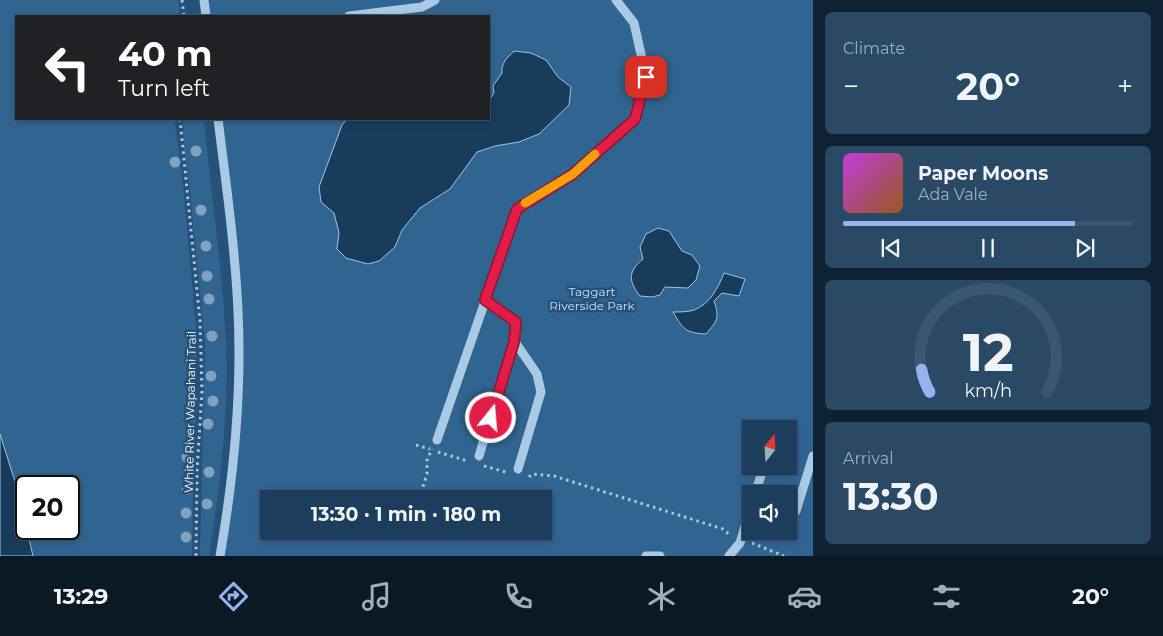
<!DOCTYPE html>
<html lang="en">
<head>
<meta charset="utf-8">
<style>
  body { margin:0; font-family:Montserrat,sans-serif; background:#294965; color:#f1f3f6; height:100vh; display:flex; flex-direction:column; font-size:19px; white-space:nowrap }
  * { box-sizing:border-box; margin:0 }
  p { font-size:16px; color:#a0aebb }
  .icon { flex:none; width:28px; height:28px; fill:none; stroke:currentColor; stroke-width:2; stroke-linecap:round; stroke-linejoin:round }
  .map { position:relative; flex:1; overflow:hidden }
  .drawer { display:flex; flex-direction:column; gap:12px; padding:12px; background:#0f2233; width:350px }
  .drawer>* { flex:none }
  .banner { position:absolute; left:15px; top:15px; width:475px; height:105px; border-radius:0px; box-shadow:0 2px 8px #0003,0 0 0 1px #3a5772; background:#202124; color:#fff; overflow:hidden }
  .needle { width:32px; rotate:18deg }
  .tools { position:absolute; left:742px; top:420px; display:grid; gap:10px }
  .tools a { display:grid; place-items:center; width:55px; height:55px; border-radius:0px; background:#1c3e5c; box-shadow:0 2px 8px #0003,0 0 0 1px #3a5772; font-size:25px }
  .speed { position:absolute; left:15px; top:475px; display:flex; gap:10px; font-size:25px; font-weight:700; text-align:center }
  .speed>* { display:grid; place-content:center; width:65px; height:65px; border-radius:50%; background:#1c3e5c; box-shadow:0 2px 8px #0003,0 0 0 1px #3a5772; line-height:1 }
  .speed .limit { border:2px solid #111; border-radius:8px; background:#fff; color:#111 }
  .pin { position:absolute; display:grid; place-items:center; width:42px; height:42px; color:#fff; margin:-21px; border-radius:10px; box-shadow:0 2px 8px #0006 }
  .me { position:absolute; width:55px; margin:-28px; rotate:17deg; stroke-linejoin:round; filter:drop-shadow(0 0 4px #0008) }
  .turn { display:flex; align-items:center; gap:18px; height:105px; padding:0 20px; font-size:22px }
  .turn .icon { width:65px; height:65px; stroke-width:2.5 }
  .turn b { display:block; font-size:35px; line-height:42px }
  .big { font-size:38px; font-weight:700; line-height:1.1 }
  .drawer .card { flex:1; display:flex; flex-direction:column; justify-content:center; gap:8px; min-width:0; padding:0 18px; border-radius:8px; background:#294965 }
  .drawer .dial { align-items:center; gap:0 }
  .dial svg { height:130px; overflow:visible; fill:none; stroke:#3a5772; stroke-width:7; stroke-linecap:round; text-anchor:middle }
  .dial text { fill:#f1f3f6; stroke:none }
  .song { display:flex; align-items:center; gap:15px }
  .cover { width:60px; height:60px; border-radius:8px; background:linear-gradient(135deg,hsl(290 70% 55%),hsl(30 70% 35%)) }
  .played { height:5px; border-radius:2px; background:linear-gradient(90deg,#95b2f1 80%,#3a5772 80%) }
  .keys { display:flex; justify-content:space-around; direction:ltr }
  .heat { display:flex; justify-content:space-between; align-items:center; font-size:28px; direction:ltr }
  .trip { position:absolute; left:260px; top:490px; width:292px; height:50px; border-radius:0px; background:#1c3e5c; box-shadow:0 2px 8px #0003,0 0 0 1px #3a5772; font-weight:700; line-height:50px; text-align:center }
  .tab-bar { display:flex; height:80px; justify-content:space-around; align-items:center; background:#0b1925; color:#a0aebb }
  .tab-bar .icon { width:35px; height:35px }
  .tab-bar .active { color:#95b2f1 }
  .tab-bar b { font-size:22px; color:#f1f3f6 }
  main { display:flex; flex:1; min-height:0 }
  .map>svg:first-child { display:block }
</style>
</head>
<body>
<main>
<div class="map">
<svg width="813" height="556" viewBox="0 0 813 556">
  <rect width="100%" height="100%" fill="#26527a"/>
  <g fill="#316591" fill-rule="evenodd">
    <polygon points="0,0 178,0 180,16 16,16 16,119 176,119 175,125 183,185 197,338 197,400 193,494 192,556 33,556 27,529 69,529 69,486 26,486 26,526 17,488 0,434"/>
    <path d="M209,0H813V556H217L236,434L235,270L220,119H489V16H210ZM751,429H789V466H751ZM751,494H789V531H751ZM269,499H544V531H269Z"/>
    <path d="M183,119H204C211,193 222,267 226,341C229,413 220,485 209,556H200L205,343L189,182L184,147Z"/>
  </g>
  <g fill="#1a3c5b" stroke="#9ec5e4">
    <path d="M514,51L531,53L546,60L558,77L571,87L569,105L539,134L519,142L495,146L477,152L450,189L420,208L402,230L395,247L379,261L368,264L346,258L337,249L339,233L334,213L321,202L319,187L342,125L347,119H489V100L494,93L493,86L502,73C501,63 507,58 514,51Z"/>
    <path d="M658,228L669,231L682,251L692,255L700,266L696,280L688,288L665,287L660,295L652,297L640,296C628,281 628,271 643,259L640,247L646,234Z"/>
    <path d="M724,273L745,279L739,296L722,293L714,301C720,318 717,321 706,334C685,333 683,329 673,312C679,312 688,312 694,310C710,304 718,288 724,273Z"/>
    <polygon points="0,434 17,488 33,556 0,556"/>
  </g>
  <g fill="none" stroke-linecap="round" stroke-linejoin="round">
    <g stroke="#aac9e4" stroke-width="3" stroke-dasharray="2.5 4" stroke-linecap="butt">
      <polyline points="182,0 184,16"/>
      <polyline points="180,119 200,321 202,391 197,471 196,556"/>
      <polyline points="416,445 430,449"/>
      <polyline points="438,452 468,461"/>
      <polyline points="484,466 509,473"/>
      <polyline points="529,477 532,474 554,476 723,529 731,536"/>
      <polyline points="419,499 427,474 427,460 432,449"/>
      <polyline points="752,543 784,556"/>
    </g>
    <g stroke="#aac9e4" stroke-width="9">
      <polyline points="204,0 206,16"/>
      <polyline points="349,16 422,7 435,0"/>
      <path d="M218,119C226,183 235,247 238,311C242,393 234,475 220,556"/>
      <polyline points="515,342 537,374 541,392 518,469"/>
      <polyline points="437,440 517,209 573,174 635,119 646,77 634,23 616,0"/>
      <polyline points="479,456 516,334 515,322 485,300"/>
      <polyline points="755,494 764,466"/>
      <polyline points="789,516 796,511 813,456"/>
      <polyline points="646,556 660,556"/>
      <polyline points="729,556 740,543 751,506"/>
    </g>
  </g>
  <g fill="#81a1bd">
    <circle cx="196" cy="151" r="5.5"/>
    <circle cx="175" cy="162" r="5.5"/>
    <circle cx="201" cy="210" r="5.5"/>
    <circle cx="206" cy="246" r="5.5"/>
    <circle cx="207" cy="276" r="5.5"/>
    <circle cx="209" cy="299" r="5.5"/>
    <circle cx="212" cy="336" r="5.5"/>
    <circle cx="211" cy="376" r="5.5"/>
    <circle cx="213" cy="401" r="5.5"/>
    <circle cx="208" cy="424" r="5.5"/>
    <circle cx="187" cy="457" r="5.5"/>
    <circle cx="209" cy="472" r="5.5"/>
    <circle cx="187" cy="489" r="5.5"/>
    <circle cx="207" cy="504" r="5.5"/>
    <circle cx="186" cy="513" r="5.5"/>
    <circle cx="186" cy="537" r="5.5"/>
  </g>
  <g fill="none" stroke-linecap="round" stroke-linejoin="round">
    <defs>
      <polyline id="route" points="491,418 514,342 516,322 485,300 517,209 573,174 635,119 646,77"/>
    </defs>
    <use href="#route" stroke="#92132f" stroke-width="12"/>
    <use href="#route" stroke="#e11d48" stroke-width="9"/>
    <polyline stroke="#f59e0b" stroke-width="9" points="525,203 573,174 595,154"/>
  </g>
  <g text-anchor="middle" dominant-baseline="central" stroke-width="5" stroke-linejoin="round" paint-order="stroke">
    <g font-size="12" fill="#cce1f3" stroke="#26527a">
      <text x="592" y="291">Taggart<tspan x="592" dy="14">Riverside Park</tspan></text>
    </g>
    <g font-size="12" fill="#fff" stroke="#26527a">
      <text transform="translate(190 412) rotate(-89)">White River Wapahani Trail</text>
    </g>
  </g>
</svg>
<div class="tools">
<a><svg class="needle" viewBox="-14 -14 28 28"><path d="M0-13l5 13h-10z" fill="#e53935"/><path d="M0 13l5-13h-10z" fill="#a0aebb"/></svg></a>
<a><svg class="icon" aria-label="sound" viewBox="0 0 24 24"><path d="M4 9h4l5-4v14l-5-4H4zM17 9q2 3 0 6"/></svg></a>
</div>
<div class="speed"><div class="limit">20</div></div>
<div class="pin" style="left:646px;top:77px;background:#d93025"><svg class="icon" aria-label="arrive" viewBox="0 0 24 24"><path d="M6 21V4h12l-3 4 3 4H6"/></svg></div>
<svg class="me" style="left:491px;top:418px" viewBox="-20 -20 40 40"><circle r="17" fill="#e11d48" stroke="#fff" stroke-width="3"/><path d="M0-11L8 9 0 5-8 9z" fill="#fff"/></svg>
<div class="trip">13:30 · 1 min · 180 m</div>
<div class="banner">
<div class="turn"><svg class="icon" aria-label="left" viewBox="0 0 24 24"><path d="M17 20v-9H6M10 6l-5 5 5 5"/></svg><div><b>40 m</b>Turn left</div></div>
</div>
</div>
<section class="drawer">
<div class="card"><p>Climate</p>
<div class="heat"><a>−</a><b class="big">20°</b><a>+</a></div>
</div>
<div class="card">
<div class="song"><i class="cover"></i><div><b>Paper Moons</b><p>Ada Vale</p></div></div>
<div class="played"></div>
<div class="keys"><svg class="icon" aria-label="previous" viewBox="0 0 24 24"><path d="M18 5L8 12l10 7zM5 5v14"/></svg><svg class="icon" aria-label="pause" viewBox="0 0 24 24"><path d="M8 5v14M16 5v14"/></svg><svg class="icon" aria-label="next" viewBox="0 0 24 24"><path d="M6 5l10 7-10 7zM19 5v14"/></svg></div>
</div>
<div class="card dial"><svg viewBox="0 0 100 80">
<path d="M14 69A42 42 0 1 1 86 69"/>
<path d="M14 69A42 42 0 0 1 9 55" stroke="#95b2f1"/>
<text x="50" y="56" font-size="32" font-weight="700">12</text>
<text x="50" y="72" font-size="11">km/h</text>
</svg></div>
<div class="card"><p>Arrival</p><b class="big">13:30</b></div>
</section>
</main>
<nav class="tab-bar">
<b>13:29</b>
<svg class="icon active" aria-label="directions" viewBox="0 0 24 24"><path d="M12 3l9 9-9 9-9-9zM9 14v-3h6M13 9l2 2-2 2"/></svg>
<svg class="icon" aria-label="music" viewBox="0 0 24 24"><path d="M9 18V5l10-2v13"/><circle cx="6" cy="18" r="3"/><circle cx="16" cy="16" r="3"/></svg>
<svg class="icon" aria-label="phone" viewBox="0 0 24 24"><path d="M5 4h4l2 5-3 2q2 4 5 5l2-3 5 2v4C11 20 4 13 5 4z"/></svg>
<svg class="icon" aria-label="climate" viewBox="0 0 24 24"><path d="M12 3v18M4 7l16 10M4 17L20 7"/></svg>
<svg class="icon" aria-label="car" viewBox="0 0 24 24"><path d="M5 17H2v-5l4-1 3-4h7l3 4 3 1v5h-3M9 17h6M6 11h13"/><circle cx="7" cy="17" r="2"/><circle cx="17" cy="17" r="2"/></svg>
<svg class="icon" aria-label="filters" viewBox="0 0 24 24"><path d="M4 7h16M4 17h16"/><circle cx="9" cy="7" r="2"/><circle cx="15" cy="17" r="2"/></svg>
<b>20°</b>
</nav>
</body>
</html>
